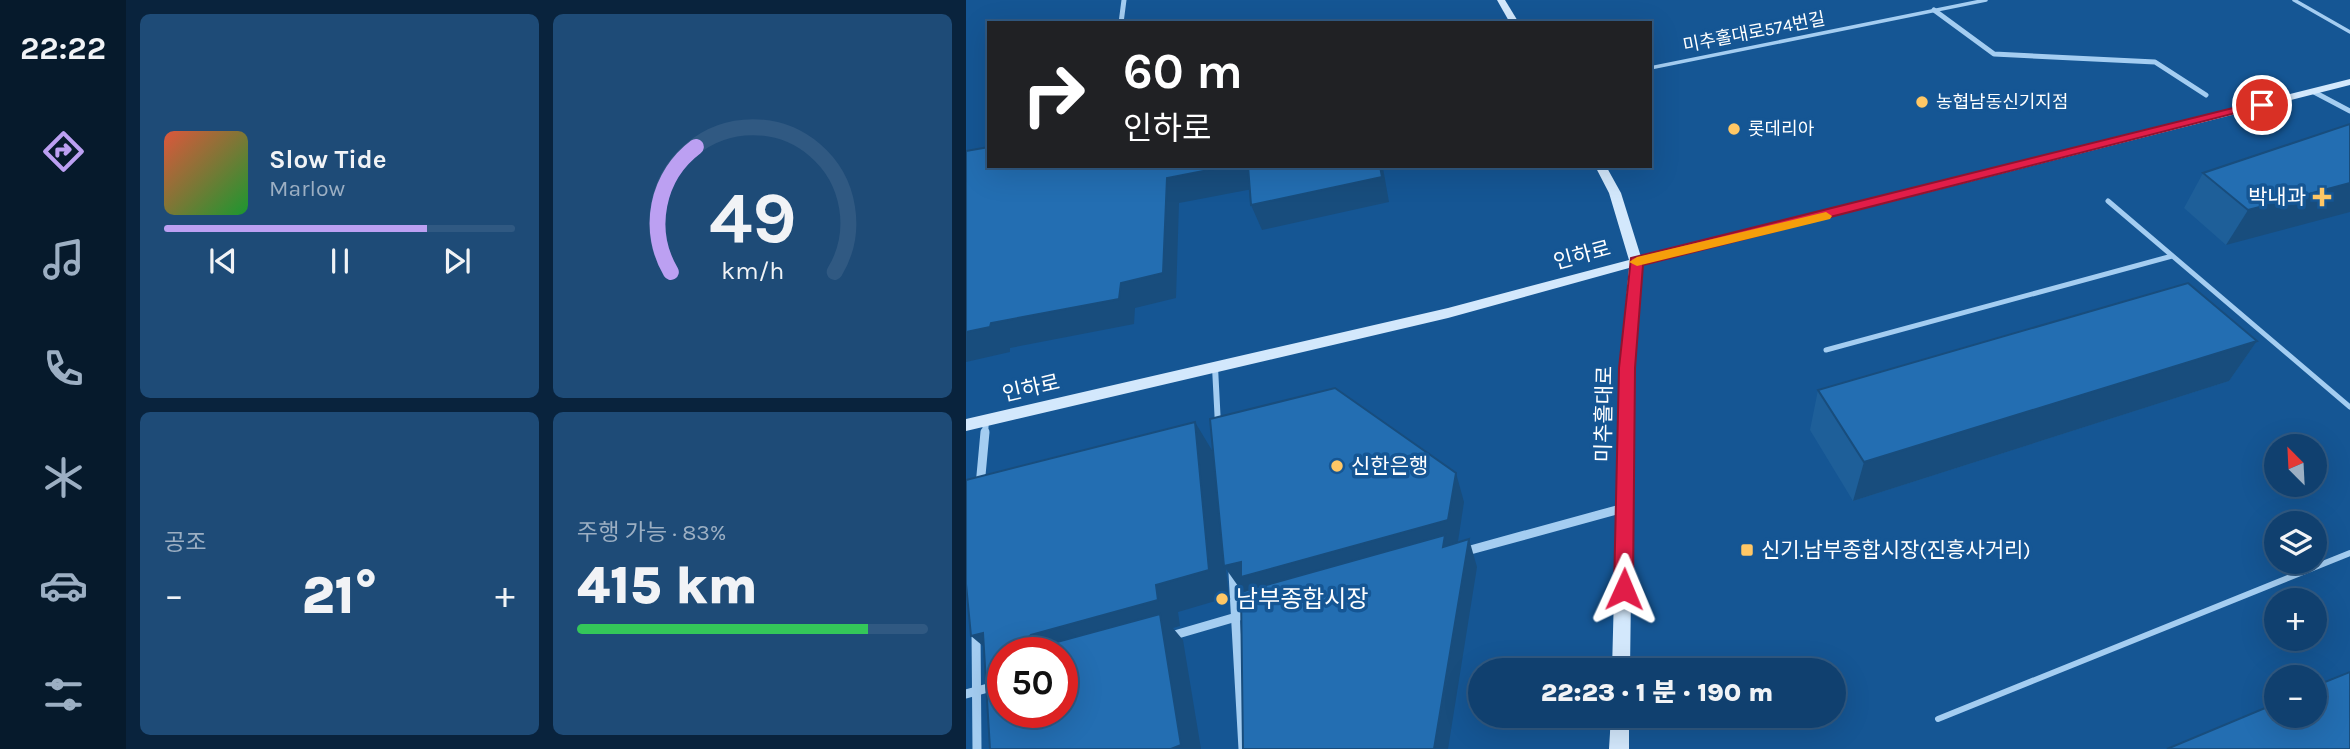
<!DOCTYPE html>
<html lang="ko">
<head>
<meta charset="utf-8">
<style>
  body { margin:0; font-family:Karla,"Noto Sans KR",sans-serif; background:#1e4b77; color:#f1f3f6; height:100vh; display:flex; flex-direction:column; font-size:26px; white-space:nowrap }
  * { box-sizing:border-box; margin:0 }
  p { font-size:23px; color:#9cafc3 }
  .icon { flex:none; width:38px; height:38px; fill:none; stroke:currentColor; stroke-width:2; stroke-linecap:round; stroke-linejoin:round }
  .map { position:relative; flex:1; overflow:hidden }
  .sheet { display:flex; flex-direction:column; gap:14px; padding:14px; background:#09233d; width:840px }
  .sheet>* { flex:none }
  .top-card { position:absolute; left:21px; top:21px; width:665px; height:147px; border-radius:0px; box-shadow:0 7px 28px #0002,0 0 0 2px #305982; background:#202124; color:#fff; overflow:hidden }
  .needle { width:46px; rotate:336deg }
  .fabs { position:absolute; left:1298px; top:434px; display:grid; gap:14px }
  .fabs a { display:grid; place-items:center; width:63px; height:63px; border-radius:50%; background:#10406f; box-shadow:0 7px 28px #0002,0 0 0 2px #305982; font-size:35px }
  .speed { position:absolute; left:21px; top:637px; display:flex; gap:14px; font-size:35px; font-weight:700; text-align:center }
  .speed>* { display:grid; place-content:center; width:91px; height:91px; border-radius:50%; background:#10406f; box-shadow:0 7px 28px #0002,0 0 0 2px #305982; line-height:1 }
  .speed .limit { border:10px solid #d22; background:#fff; color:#111 }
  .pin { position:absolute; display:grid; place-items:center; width:60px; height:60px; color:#fff; margin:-30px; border:4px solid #fff; border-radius:50%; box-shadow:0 2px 7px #0007 }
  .me { position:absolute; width:77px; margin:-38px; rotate:1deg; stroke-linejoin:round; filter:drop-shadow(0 0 5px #0008) }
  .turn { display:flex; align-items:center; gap:24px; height:147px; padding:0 21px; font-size:32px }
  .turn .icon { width:91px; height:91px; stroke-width:2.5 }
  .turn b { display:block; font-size:49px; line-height:60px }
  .big { font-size:52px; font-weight:800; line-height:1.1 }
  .sheet .tile { flex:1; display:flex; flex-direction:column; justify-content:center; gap:10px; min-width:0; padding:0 24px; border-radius:10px; background:#1e4b77 }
  .sheet .dial { align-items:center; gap:0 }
  .dial svg { height:182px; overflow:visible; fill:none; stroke:#305982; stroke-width:7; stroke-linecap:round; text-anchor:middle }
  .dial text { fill:#f1f3f6; stroke:none }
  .song { display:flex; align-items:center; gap:21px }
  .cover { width:84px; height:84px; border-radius:10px; background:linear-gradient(135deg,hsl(10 70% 55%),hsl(130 70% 35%)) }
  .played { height:7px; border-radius:4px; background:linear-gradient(90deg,#bca0f2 75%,#305982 75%) }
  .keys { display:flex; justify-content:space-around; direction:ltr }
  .heat { display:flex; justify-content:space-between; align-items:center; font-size:38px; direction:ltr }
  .charge { height:10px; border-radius:5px; background:linear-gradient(90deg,#34c759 83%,#305982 0) }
  .sheet .tiles { flex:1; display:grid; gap:14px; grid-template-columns:repeat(2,1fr) }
  .trip { position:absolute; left:502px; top:658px; width:378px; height:70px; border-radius:35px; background:#10406f; box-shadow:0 7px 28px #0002,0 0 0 2px #305982; font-weight:800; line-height:70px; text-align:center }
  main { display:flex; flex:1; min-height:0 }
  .tab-bar { display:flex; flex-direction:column; width:126px; justify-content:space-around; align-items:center; background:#061a2c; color:#9cafc3 }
  .tab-bar .icon { width:49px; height:49px }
  .tab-bar .on { color:#bca0f2 }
  .tab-bar b { font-size:32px; color:#f1f3f6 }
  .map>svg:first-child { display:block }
</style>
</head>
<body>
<main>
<nav class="tab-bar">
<b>22:22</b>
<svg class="icon on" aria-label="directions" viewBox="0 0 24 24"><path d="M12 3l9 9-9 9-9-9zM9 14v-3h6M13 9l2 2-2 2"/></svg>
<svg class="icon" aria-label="music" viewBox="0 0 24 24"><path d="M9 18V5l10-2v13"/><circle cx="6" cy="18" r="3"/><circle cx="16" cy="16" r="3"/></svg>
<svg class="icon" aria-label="phone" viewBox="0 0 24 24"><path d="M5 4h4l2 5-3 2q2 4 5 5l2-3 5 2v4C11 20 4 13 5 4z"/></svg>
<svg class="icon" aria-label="climate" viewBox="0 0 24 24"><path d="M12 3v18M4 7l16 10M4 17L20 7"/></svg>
<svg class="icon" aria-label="car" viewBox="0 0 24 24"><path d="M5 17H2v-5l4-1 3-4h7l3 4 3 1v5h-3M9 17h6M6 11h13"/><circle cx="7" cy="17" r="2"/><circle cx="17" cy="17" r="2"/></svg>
<svg class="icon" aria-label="filters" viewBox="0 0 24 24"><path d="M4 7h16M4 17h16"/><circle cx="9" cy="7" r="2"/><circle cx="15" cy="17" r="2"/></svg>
</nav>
<section class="sheet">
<div class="tiles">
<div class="tile">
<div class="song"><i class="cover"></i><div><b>Slow Tide</b><p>Marlow</p></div></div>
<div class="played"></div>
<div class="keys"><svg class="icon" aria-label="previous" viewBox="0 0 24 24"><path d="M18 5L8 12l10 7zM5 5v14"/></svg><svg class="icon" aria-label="pause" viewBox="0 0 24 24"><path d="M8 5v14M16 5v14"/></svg><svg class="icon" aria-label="next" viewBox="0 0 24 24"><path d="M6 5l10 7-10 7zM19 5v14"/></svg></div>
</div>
<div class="tile dial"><svg viewBox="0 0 100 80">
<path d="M14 69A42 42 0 1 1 86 69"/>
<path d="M14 69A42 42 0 0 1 25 14" stroke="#bca0f2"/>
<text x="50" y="56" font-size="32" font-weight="700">49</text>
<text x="50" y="72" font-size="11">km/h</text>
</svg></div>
<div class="tile"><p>공조</p>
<div class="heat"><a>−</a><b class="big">21°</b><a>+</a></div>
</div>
<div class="tile"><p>주행 가능 · 83%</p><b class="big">415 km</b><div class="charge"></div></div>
</div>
</section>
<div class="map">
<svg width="1384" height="749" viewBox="0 0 1384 749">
  <rect width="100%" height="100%" fill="#155694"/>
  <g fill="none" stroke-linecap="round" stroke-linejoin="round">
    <g stroke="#a4cdf1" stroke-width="3.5">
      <polyline points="1328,0 1384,32"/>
      <polyline points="684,68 1020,0"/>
    </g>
    <g stroke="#a4cdf1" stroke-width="5">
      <polyline points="1142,201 1384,407"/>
      <polyline points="860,350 1206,256"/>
    </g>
    <polyline stroke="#a4cdf1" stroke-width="6" points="972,719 1384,553"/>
    <g stroke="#a4cdf1" stroke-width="5">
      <polyline points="968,10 1028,54 1189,62 1240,95"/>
      <polyline points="155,23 158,0"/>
      <polyline points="1348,92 1384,111"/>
    </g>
    <g stroke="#a4cdf1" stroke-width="6">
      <polyline points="249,367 252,425"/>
      <polyline points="19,434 20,420"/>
    </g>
    <g stroke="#a4cdf1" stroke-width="9">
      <polyline points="14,486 19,432"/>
      <polyline points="497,552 658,508"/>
      <polyline points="267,573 277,749"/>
      <polyline points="10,630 11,749"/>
      <polyline points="205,636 284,613"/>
      <polyline points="0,694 37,684"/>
    </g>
    <g fill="#d3e8fc" fill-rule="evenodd">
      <polygon points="531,0 539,0 553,23 544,23"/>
      <polygon points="1384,79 1384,85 676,265 668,368 664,670 646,670 654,368 663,268 482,318 0,431 0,419 482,308 663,260 643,193 629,166 640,166 655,193 675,257"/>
      <polygon points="645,716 663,716 663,749 643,749"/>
    </g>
  </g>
  <g fill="#1e5f99">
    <polygon points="1384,124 1260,245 1218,208 1237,173"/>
    <polygon points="1291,341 1263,381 887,501 844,430 852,390"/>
  </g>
  <g fill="#184d7d">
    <polygon points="263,166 283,166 292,188 213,203 210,298 169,308 168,324 44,348 44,352 0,362 0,332 25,323 155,283 201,178"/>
    <polygon points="414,166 427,166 417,168 423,202 296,230 285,205"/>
    <polygon points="1384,183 1384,212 1260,245 1282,210"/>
    <polygon points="1291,341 1263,381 887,501 898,462"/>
    <polygon points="229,422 247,452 490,473 498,502 491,548 277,593 260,569 263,597 212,612 214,626 207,628 217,640 235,749 205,749 63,647 60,640 65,635 190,585"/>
    <polygon points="503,539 511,567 482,749 468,749"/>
    <polygon points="17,633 36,662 5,636"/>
  </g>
  <g fill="#236eb2" stroke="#184d7d" stroke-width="2" fill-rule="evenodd">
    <polygon points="1384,124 1384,183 1282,210 1237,173"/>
    <polygon points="23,147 23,166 263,166 201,178 197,273 155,283 153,299 25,323 24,327 0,332 0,151"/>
    <polygon points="282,166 414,166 416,177 285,205"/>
    <polygon points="1222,283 1291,341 898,462 852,390"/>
    <polygon points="369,388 490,473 482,520 275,577 275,562 258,566 244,419"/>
    <path d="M229,422L243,570L190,585L192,600L65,635L60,640L63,647L69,648L194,614L215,745L205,749H24L17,633L5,636L0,584V480ZM37,653H96V712H37Z"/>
    <polygon points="479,535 477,547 503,539 468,749 277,749 275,592"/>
    <polygon points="1384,672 1384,749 1201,749 1311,703 1311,716 1349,716 1349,686"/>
  </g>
  <polygon fill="#e11d48" stroke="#92132f" stroke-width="2" points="1291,102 1301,105 677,265 669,368 667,589 664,595 658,598 651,595 648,589 653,368 665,258"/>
  <polygon fill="#f59e0b" points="860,212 866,216 864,219 671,266 663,262 671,257"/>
  <g fill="#ffc765" stroke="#155694" stroke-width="2.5">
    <circle cx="956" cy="102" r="7"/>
    <circle cx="768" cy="129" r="7"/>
    <path d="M1352.5 186.5h7v7h7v7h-7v7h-7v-7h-7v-7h7z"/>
    <circle cx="371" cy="466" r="7"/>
    <rect x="774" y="543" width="14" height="14" rx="3.5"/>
    <circle cx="256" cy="599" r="7"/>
  </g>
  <g text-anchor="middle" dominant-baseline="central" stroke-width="7" stroke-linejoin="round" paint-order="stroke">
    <g font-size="18" fill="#fff" stroke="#155694">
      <text transform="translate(788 32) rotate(-11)">미추홀대로574번길</text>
    </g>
    <g font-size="18" fill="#fff" stroke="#155694" text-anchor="start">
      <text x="970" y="102">농협남동신기지점</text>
      <text x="782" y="129">롯데리아</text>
    </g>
    <g font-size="21" fill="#fff" stroke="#155694" text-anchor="start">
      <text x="1340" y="197" text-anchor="end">박내과</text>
      <text x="385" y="466">신한은행</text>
      <text x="795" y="550">신기.남부종합시장(진흥사거리)</text>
    </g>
    <g font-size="21" fill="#fff" stroke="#155694">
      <text transform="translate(616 255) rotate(-15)">인하로</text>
      <text transform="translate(65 388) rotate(-13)">인하로</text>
      <text transform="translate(638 414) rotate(-89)">미추홀대로</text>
    </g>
    <g font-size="24" fill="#fff" stroke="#155694" text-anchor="start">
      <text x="270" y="599">남부종합시장</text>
    </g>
  </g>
</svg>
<div class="fabs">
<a><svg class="needle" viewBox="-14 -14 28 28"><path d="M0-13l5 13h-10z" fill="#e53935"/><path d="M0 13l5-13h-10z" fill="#9cafc3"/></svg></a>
<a><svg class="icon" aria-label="layers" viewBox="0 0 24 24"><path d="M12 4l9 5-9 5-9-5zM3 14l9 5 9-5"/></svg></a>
<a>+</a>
<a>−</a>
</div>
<div class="speed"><div class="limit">50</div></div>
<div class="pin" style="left:1296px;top:105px;background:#d93025"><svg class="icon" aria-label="arrive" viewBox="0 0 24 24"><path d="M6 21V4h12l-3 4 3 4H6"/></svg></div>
<svg class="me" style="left:658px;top:589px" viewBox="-20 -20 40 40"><path d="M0-17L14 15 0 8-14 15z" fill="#e11d48" stroke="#fff" stroke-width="4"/></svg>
<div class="trip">22:23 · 1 분 · 190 m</div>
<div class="top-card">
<div class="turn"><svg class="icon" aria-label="right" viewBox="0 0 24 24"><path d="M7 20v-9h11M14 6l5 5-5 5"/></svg><div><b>60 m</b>인하로</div></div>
</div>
</div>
</main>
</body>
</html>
